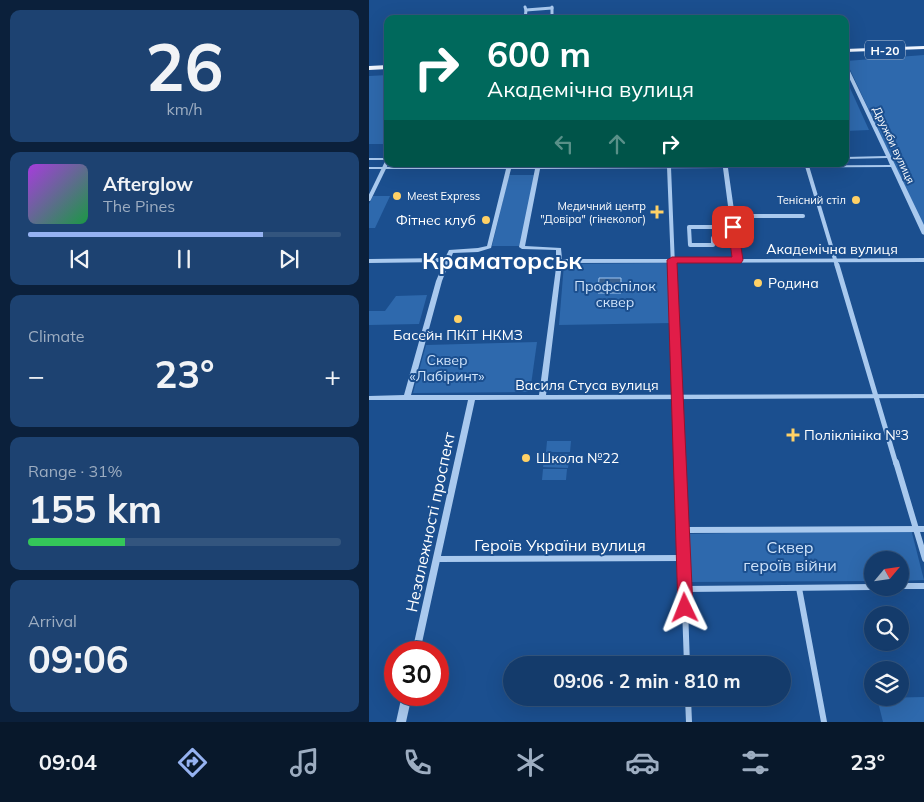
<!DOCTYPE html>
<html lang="en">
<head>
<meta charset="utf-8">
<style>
  body { margin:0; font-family:Mulish,sans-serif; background:#1d4271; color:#f1f3f6; height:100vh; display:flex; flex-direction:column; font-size:19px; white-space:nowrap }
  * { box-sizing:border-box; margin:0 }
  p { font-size:16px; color:#9dadc1 }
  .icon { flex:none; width:28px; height:28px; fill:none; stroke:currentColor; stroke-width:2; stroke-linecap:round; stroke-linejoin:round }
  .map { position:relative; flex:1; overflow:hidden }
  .details { display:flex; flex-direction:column; gap:10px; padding:10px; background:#0b203b; width:369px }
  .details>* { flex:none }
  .top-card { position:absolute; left:15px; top:15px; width:465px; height:152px; border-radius:10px; box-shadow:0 5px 20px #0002,0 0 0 1px #33557e; background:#00695c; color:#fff; overflow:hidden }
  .needle { width:32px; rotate:61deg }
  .tools { position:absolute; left:495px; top:551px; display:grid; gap:10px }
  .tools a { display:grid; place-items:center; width:45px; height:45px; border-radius:50%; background:#143b6b; box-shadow:0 5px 20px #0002,0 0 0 1px #33557e; font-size:25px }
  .speed { position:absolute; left:15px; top:641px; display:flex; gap:10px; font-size:25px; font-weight:700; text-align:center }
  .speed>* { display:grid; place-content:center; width:65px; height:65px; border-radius:50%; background:#143b6b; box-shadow:0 5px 20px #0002,0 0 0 1px #33557e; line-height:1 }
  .speed .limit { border:8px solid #d22; background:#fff; color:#111 }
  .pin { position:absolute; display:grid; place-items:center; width:42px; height:42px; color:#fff; margin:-21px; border-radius:10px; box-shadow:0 2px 8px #0006 }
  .me { position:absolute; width:55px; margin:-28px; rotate:358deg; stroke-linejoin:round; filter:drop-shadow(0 0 4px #0008) }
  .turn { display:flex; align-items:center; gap:18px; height:105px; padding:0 20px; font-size:22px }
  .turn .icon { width:65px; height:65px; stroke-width:2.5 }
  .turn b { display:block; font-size:35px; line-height:42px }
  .lanes { display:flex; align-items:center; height:48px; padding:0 20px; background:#0003; justify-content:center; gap:25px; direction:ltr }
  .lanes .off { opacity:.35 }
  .big { font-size:38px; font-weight:700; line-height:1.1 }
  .details .widget { flex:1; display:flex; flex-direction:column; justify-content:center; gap:8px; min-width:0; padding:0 18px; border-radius:10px; background:#1d4271 }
  .details .dial { align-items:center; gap:0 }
  .dial b { font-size:65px; line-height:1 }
  .song { display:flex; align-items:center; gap:15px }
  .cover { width:60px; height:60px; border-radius:8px; background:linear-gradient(135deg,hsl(280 70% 55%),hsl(140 70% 35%)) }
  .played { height:5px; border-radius:2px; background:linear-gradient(90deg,#95b2f1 75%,#33557e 75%) }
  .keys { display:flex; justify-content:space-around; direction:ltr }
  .heat { display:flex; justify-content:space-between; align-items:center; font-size:28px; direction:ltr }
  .charge { height:8px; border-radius:4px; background:linear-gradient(90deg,#34c759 31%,#33557e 0) }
  .trip { position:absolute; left:134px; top:656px; width:288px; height:50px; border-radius:25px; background:#143b6b; box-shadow:0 5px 20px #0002,0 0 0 1px #33557e; font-weight:700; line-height:50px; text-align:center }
  .menu { display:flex; height:80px; justify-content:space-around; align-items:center; background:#08182b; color:#9dadc1 }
  .menu .icon { width:35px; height:35px }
  .menu .active { color:#95b2f1 }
  .menu b { font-size:22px; color:#f1f3f6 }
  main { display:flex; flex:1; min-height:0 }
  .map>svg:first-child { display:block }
</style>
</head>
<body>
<main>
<section class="details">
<div class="widget dial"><b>26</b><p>km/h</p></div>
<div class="widget">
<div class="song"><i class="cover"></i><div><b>Afterglow</b><p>The Pines</p></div></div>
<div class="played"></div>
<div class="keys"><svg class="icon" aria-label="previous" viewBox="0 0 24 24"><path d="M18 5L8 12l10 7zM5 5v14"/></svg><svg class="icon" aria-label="pause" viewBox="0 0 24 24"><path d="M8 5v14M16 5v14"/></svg><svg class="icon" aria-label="next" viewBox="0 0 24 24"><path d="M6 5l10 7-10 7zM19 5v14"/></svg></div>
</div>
<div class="widget"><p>Climate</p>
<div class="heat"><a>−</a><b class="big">23°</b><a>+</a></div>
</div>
<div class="widget"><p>Range · 31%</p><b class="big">155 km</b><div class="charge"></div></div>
<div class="widget"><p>Arrival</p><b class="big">09:06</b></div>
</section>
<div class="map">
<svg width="556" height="722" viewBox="0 0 556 722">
  <rect width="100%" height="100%" fill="#1b4f8f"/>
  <g fill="#2e69ad">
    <polygon points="555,55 555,228 477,61"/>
    <polygon points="19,75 19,140 16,144 0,144 0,76"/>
    <polygon points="476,77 500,130 476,131"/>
    <polygon points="140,175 166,175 152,246 123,246"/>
    <polygon points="4,196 21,196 6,228 0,228 0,204"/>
    <polygon points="298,263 303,323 190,325 195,264"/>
    <polygon points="58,295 50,324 0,325 0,311 16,311 27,296"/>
    <polygon points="168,342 161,392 44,393 57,345"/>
    <polygon points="178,441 202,441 201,452 177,452"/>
    <polygon points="176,454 201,454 199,468 174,467"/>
    <polygon points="174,469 198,469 197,480 173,480"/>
    <polygon points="542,529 555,580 531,581 531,560 504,560 504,581 321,582 319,534"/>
    <polygon points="555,697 555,722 514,722 508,698"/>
  </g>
  <polygon fill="#3c6290" stroke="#9cc4f0" points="230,278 252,278 252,293 229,293"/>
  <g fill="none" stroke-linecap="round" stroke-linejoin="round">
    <g stroke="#a9c9ee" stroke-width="3">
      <polyline points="156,7 157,10 183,8"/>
      <polyline points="183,7 183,19"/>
      <polyline points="156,19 157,10"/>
    </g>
    <g stroke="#a9c9ee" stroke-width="4">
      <polyline points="438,166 468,266"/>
      <polyline points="300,167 304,266"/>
      <polyline points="0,199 19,160"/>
      <polyline points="363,216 434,216"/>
      <polyline points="364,227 320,227 321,245 344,245 344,238 366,238"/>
    </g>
    <g stroke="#a9c9ee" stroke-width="5">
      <polyline points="304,265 311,464"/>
      <polyline points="468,265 527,464"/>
    </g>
    <g stroke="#a9c9ee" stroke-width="6">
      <polyline points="311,462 318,665"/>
      <polyline points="527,462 556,559"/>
      <polyline points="313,530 556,529"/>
      <polyline points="68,559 314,558"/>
      <polyline points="531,586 556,586"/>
      <polyline points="430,588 455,722"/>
      <polyline points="316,589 504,587"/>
      <polyline points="319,698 320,722"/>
    </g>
    <g fill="#a9c9ee" fill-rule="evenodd">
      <path d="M476,64L478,65L556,227V235L553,234L522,167L359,168L372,259L556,258V262L193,263L177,395L556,394V398L106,400L51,652H43L99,400H0V396L35,395L67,281L75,262L0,263V259L76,258L80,250L109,248L118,246L137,169H0V167H139L142,164H147L145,167H166L165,165L167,164H169L170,167L354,166L356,165L358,166L521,165L518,158L476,159V157L517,156L476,69ZM354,168L366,259H193L192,248L156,246L171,169ZM142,169H166L150,247L153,249L187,250V268L170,395H42L73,281L84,253L109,252L122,248Z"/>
      <rect x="0" y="158" width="19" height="2"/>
      <polygon points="33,695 43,695 37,722 27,722"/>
    </g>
    <g fill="#f0f6ff" fill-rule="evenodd">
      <polygon points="556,46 556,49 476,52 476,49"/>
      <polygon points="19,65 19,69 0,70 0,66"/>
    </g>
  </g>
  <polygon fill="#e11d48" stroke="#92132f" points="364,224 369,227 374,260 372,263 308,263 324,608 322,613 316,616 311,613 309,608 298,260 303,257 363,257 359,227"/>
  <g fill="#ffd166" stroke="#1b4f8f" stroke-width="2">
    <circle cx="28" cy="196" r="5"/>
    <circle cx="487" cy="200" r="5"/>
    <path d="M285.5 204.5h5v5h5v5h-5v5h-5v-5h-5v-5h5z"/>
    <circle cx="117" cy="220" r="5"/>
    <circle cx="389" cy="283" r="5"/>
    <circle cx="89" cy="319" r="5"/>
    <path d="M421.5 427.5h5v5h5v5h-5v5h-5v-5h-5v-5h5z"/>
    <circle cx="157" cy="458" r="5"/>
  </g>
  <g text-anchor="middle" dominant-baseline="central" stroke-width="4" stroke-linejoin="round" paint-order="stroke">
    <g font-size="11" fill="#fff" stroke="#1b4f8f">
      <text transform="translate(525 145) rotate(65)">Дружби вулиця</text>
    </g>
    <g font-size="11" fill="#fff" stroke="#1b4f8f" text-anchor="end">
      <text x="38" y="196" text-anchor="start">Meest Express</text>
      <text x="477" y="200">Тенісний стіл</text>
      <text x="277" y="206">Медичний центр<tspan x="277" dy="13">"Довіра" (гінеколог)</tspan></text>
    </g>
    <rect fill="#1b4f8f" stroke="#bbcadd" stroke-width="1" x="496" y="40.5" width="40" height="19" rx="4"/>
    <g font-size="12" font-weight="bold" fill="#fff">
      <text x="516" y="50">Н-20</text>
    </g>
    <g font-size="14" fill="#fff" stroke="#1b4f8f" text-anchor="start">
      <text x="107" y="220" text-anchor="end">Фітнес клуб</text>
      <text x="399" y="283">Родина</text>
      <text x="89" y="335" text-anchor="middle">Басейн ПКіТ НКМЗ</text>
      <text x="435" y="435">Поліклініка №3</text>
      <text x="167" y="458">Школа №22</text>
    </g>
    <g font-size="14" fill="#fff" stroke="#1b4f8f">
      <text x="463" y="249">Академічна вулиця</text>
      <text x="218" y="385">Василя Стуса вулиця</text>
    </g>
    <g font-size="14" fill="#cfe3fa" stroke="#1b4f8f">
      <text x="246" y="286">Профспілок<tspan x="246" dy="16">сквер</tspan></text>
      <text x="78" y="360">Сквер<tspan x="78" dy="16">«Лабіринт»</tspan></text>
    </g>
    <g font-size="16" fill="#fff" stroke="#1b4f8f">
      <text transform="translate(61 522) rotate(-78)">Незалежності проспект</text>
      <text x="191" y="545">Героїв України вулиця</text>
    </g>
    <g font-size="16" fill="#cfe3fa" stroke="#1b4f8f">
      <text x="421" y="547">Сквер<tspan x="421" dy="18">героїв війни</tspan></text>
    </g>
    <g font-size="24" font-weight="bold" fill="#fff" stroke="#1b4f8f">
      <text x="133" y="260">Краматорськ</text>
    </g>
  </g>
</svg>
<div class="tools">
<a><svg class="needle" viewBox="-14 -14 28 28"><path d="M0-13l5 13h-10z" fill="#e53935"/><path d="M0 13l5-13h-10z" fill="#9dadc1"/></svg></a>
<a><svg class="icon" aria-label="search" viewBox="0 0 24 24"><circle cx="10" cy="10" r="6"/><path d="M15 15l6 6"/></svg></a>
<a><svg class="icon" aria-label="layers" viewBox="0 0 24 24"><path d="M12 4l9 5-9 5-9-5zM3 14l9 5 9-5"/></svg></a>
</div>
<div class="speed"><div class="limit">30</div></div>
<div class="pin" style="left:364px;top:227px;background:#d93025"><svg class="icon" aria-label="arrive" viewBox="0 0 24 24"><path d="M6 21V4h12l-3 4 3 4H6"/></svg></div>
<svg class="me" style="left:316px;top:608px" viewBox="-20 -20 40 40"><path d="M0-17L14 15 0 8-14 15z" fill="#e11d48" stroke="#fff" stroke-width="4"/></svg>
<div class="trip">09:06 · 2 min · 810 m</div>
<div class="top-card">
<div class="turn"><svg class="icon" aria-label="right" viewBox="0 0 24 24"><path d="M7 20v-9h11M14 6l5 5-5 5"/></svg><div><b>600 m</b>Академічна вулиця</div></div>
<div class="lanes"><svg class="icon off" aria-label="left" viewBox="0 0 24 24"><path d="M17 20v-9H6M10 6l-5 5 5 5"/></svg><svg class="icon off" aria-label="ahead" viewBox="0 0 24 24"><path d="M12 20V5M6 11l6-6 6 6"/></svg><svg class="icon" aria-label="right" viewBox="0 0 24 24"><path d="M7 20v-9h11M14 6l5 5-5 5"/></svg></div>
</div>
</div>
</main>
<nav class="menu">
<b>09:04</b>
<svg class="icon active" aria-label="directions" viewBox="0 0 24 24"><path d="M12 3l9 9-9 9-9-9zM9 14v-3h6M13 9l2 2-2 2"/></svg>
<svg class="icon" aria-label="music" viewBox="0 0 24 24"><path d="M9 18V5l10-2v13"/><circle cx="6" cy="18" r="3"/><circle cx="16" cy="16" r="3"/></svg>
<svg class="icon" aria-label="phone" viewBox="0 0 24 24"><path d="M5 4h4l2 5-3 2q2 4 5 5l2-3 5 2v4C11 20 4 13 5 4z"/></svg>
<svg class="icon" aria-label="climate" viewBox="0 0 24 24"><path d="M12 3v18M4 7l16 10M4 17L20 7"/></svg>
<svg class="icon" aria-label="car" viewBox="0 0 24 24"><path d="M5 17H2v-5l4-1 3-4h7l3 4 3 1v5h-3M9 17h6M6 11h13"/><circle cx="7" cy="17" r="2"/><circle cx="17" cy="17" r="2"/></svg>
<svg class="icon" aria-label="filters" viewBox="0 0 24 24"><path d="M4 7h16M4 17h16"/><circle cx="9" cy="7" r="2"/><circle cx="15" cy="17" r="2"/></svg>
<b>23°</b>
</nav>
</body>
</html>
